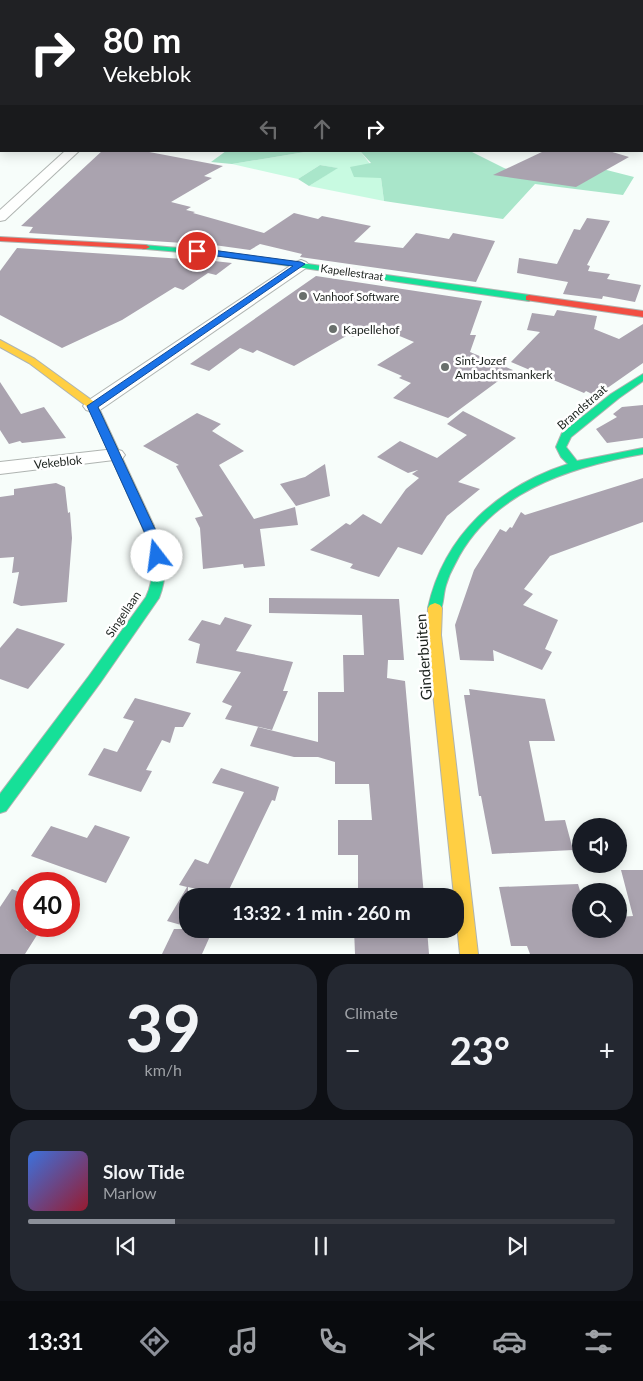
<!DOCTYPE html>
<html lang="en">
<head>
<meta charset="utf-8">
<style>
  body { margin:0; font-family:Lato,sans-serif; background:#242831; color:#f1f3f6; height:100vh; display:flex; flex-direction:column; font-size:19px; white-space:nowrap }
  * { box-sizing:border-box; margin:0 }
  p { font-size:16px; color:#9ea1a6 }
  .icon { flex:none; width:28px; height:28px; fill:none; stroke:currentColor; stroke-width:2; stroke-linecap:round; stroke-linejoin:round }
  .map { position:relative; height:954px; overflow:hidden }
  .side { display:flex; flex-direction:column; gap:10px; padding:10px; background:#0d0f14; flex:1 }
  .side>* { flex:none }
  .hud { position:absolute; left:0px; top:0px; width:644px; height:152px; box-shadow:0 2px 12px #0003; background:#202124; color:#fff; overflow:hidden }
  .tools { position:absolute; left:572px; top:818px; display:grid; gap:10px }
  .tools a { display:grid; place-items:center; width:55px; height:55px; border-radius:50%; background:#171b24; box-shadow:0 2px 12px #0003; font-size:25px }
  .speed { position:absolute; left:15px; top:872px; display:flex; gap:10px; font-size:25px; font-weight:700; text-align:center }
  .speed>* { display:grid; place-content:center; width:65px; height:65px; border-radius:50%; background:#171b24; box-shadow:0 2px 12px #0003; line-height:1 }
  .speed .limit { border:8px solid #d22; background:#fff; color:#111 }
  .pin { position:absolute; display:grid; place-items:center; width:42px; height:42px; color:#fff; margin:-21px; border:2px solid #fff; border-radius:50%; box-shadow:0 1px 5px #0007 }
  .me { position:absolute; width:55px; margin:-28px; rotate:345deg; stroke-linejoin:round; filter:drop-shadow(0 0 4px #0008) }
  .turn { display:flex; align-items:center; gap:18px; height:105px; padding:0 20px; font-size:22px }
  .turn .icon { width:65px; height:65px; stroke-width:2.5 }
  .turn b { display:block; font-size:35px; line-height:42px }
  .lanes { display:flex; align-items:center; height:48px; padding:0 20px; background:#0003; justify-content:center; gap:25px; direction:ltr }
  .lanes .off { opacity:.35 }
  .big { font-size:38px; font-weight:700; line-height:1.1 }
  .side .tile { flex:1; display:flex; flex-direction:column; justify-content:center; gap:8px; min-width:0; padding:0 18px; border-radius:20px; background:#242831 }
  .side .dial { align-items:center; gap:0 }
  .dial b { font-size:65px; line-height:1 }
  .song { display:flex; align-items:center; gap:15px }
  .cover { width:60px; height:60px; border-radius:8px; background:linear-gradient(135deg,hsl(220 70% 55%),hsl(350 70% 35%)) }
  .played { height:5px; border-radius:2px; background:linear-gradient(90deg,#8c9099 25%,#363941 25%) }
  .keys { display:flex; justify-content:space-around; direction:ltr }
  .heat { display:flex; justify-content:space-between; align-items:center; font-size:28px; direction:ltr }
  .side .tiles { flex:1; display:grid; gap:10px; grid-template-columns:1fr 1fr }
  .tile:last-child { grid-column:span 2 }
  .trip { position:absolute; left:179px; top:888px; width:285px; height:50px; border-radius:20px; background:#171b24; box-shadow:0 2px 12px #0003; font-weight:700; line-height:50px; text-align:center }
  .tab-bar { display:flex; height:80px; justify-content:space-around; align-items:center; background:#090b0e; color:#9ea1a6 }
  .tab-bar .icon { width:35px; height:35px }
  .tab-bar .selected { color:#8c9099 }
  .tab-bar b { font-size:22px; color:#f1f3f6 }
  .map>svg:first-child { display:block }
</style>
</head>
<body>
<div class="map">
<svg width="643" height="954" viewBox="0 0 643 954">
  <rect width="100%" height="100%" fill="#f7fdfa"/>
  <polygon fill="#c8fae1" points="311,151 360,151 381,178 384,201 309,186 337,168 320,165 298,179 232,164"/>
  <g fill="#a9e6ca">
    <polygon points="6,0 258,0 15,1"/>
    <polygon points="313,0 643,0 643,59 642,1"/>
    <polygon points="226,151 311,151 232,164 211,162"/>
    <polygon points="360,151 470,151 504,168 529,176 587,165 634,177 623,195 535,184 503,219 384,201 381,178 354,177 350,167 371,163"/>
    <polygon points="320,165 338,168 309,186 298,179"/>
  </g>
  <g fill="#aaa3af">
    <polygon points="102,151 144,151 223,166 204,176 212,178 171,202 191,207 186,210 195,212 193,213 264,233 294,213 318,219 322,216 371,226 354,242 403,248 416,233 449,239 453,233 495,241 476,282 300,257 302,254 260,244 250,250 214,245 29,233 33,227 21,226"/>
    <polygon points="544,151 609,151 629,157 576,187 493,175"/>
    <polygon points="587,218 610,221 587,265 590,266 588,271 610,274 607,279 641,285 635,302 603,296 602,299 563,294 568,282 517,273 519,258 557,264 574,229 580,230"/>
    <polygon points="17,248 214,261 232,263 216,275 208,273 183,290 175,287 122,320 62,348 0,315 0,271"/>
    <polygon points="316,276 482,301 470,335 476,335 470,352 513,370 448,418 393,398 411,383 399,378 402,376 377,365 414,342 373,325 353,337 348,335 294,366 257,350 253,353 240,348 209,371 190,364"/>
    <polygon points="557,310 597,316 594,329 619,339 643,324 643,363 596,396 586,391 584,393 511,362 540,332 527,330 532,313 554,316"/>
    <polygon points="0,382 21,414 44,407 66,438 22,443 20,441 9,444 0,430"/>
    <polygon points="643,405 643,438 607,443 596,429 617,417 613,414 622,407"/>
    <polygon points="463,411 516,438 458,482 480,489 447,516 422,555 398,547 379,577 350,568 353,564 310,550 346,523 350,525 363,514 381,524 406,489 419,478 412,474 418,470 408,473 377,457 400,441 437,458 467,435 447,424"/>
    <polygon points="197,413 221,424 212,431 244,451 219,465 254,519 295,507 298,525 260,529 265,566 244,568 243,564 203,569 200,528 195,518 203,516 176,466 179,465 143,446"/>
    <polygon points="325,464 330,496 296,506 280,484 305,477"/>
    <polygon points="643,478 643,522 550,556 524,589 533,594 523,605 558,620 545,649 552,652 542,670 493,650 494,661 460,660 455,625 474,570 500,529 506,532 510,527 512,528 521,512 525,515"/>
    <polygon points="56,483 65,487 68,513 70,512 72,538 67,602 21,606 13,603 19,572 12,573 14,557 0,558 0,497 14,495 14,489"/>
    <polygon points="269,598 399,599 404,660 388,660 387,678 405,681 424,896 358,896 358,855 338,855 338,820 372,820 369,784 335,784 335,762 318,757 294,757 250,746 258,727 318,742 318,692 344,692 343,655 364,655 362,615 269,613"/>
    <polygon points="225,617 252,625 236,651 293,662 283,691 288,691 272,730 225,719 232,706 222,702 241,672 196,663 200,644 188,640 202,620 220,625"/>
    <polygon points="17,628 65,644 28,689 0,679 0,648"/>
    <polygon points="469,689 545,699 555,741 529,741 545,821 565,820 573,850 492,854 481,796 479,796 464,695 470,695"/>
    <polygon points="135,698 191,713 183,727 175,727 170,743 162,740 146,770 152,771 141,792 88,775 104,748 117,752 134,721 123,718"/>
    <polygon points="221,768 279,787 275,801 272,800 226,896 188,887 188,927 167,921 187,887 179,885 195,859 208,864 244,792 212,783"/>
    <polygon points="95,825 130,837 106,883 31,856 51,826 87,838"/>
    <polygon points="621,870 643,870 643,954 530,954 527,946 511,946 499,887 578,884 581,894 581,929 619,929 619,917 633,916"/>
    <polygon points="12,889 26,895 26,930 37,935 25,954 0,954 0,907"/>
    <polygon points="174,929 192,929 211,934 202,954 162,954"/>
    <polygon points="354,929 427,929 429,954 355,954"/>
  </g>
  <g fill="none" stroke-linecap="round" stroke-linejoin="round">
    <defs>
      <g id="street">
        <rect x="0" y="79" width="1" height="6"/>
        <rect x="642" y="143" width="1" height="8"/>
        <polygon points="65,151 79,151 5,220 0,221 0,210"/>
        <polygon points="301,260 306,262 309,265 306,268 100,410 93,412 86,410 83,406 86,402 296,262"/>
        <polygon points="115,449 122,451 125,455 122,459 0,474 0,462"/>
      </g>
      <g id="fast">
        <polygon points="143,245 214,251 529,295 533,298 529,301 214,255 146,249 143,249"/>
        <path d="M643,374V381L619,398L571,437L566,447L577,461L643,448V454C570,467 490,492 455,564C451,571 448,578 446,585C443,594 444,604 440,611H430L428,608C444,535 498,487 568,464L561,457L556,447L562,433L611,394Z"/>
        <path d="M148,522L152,523C165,545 169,574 159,598L100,683L6,811L0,813V794L89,676L146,597C157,574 152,549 142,526Z"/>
      </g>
      <g id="slow">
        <polygon points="0,340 35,359 97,404 154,526 152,529 148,530 142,526 89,408 29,363 0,347"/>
        <polygon points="435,603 440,605 442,608 441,635 478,954 460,954 427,635 428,608 430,605"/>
      </g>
      <g id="jam">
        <polygon points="0,237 146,245 150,247 146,249 0,241"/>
        <polygon points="529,295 643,311 643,317 526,300 526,296"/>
      </g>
    </defs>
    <use href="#street" stroke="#afb4b1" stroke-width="2"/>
    <use href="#fast" stroke="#afb4b1" stroke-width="2"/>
    <use href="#slow" stroke="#afb4b1" stroke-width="2"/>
    <use href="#jam" stroke="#afb4b1" stroke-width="2"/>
    <use href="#street" fill="#fefffe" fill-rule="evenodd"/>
    <use href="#fast" fill="#16e098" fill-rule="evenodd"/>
    <use href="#slow" fill="#ffcf43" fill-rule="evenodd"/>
    <use href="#jam" fill="#f24e42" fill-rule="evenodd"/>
  </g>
  <polygon fill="#1a73e8" stroke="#114b97" points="197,248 301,262 305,264 98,407 161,542 163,556 157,560 151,556 149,542 87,406 293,266 194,253 193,251"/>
  <g fill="#696f6c" stroke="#fff" stroke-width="2">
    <circle cx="303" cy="296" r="5"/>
    <circle cx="333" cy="329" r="5"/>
    <circle cx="445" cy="367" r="5"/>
  </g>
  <g text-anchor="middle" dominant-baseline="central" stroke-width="5" stroke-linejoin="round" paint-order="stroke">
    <g font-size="11" fill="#1d231f" stroke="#fff">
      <text transform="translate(352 272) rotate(8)">Kapellestraat</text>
    </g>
    <g font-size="11" fill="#1d231f" stroke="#fff" text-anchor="start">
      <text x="313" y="296">Vanhoof Software</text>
    </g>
    <g font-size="12" fill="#1d231f" stroke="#fff" text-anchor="start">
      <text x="343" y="329">Kapellehof</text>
      <text x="455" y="360">Sint-Jozef<tspan x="455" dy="14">Ambachtsmankerk</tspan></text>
    </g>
    <g font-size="12" fill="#1d231f" stroke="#fff">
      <text transform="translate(582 407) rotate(-41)">Brandstraat</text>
      <text transform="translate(58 462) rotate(-6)">Vekeblok</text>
      <text transform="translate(123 614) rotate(-56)">Singellaan</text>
    </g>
    <g font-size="15" fill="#1d231f" stroke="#fff">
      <text transform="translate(423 657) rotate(-94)">Ginderbuiten</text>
    </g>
  </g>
</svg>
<div class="tools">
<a><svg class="icon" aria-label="sound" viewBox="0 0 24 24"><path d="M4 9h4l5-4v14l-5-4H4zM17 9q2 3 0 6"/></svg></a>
<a><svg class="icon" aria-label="search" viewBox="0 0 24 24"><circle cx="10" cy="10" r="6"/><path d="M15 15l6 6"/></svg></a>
</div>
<div class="speed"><div class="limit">40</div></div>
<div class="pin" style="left:197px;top:251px;background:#d93025"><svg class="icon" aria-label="arrive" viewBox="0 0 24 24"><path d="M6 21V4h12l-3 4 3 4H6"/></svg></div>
<svg class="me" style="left:157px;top:556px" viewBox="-20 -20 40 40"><circle r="19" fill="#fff"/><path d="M0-13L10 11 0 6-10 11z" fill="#1a73e8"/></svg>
<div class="trip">13:32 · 1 min · 260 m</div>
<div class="hud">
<div class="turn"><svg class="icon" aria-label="right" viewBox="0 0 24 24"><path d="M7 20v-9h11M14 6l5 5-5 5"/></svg><div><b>80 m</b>Vekeblok</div></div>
<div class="lanes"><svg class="icon off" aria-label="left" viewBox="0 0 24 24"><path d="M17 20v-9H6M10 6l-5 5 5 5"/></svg><svg class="icon off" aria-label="ahead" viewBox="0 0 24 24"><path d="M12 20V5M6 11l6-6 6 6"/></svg><svg class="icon" aria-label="right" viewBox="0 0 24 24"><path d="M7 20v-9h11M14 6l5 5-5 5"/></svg></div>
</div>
</div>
<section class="side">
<div class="tiles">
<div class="tile dial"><b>39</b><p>km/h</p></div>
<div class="tile"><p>Climate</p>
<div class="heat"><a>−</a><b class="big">23°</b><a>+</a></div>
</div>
<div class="tile">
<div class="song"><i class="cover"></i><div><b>Slow Tide</b><p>Marlow</p></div></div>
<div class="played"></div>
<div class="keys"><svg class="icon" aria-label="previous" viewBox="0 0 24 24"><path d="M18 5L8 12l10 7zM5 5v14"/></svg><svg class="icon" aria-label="pause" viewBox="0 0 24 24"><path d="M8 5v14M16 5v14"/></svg><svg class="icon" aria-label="next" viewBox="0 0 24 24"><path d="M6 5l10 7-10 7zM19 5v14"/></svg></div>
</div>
</div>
</section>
<nav class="tab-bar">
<b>13:31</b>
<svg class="icon selected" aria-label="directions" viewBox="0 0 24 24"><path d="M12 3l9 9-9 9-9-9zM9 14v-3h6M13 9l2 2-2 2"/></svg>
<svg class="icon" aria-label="music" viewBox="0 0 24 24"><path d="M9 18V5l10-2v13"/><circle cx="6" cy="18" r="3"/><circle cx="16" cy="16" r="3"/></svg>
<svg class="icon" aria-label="phone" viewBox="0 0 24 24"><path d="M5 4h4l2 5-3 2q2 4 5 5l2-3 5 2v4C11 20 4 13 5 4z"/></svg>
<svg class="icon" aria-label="climate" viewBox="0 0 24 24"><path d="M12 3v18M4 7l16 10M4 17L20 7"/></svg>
<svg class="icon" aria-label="car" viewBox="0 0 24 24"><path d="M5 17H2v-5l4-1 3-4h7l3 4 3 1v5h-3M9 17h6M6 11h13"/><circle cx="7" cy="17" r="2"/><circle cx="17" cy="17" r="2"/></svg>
<svg class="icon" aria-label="filters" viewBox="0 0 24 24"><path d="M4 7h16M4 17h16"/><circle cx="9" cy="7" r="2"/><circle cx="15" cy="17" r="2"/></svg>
</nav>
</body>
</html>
